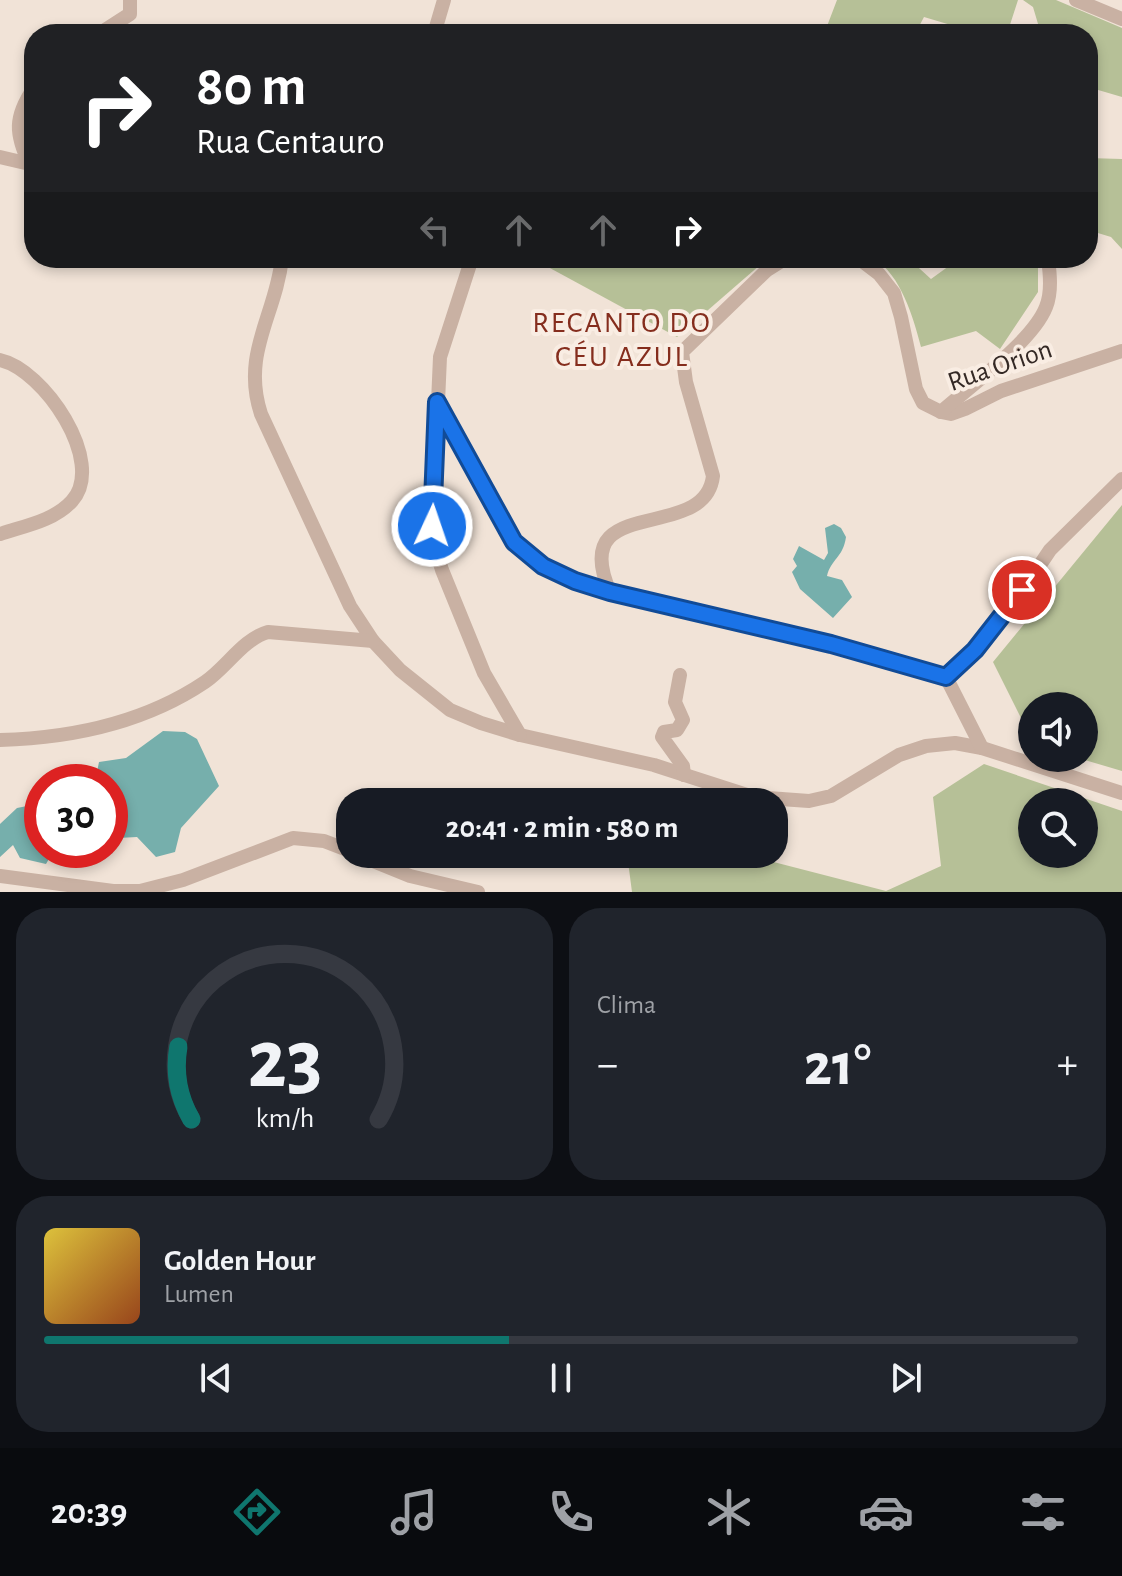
<!DOCTYPE html>
<html lang="pt">
<head>
<meta charset="utf-8">
<style>
  body { margin:0; font-family:"Alegreya Sans",sans-serif; background:#20242c; color:#f1f3f6; height:100vh; display:flex; flex-direction:column; font-size:30px; white-space:nowrap }
  * { box-sizing:border-box; margin:0 }
  p { font-size:26px; color:#9ea1a6 }
  .icon { flex:none; width:44px; height:44px; fill:none; stroke:currentColor; stroke-width:2; stroke-linecap:round; stroke-linejoin:round }
  .map { position:relative; height:892px; overflow:hidden }
  .sheet { display:flex; flex-direction:column; gap:16px; padding:16px; background:#0d0f14; flex:1 }
  .sheet>* { flex:none }
  .top-card { position:absolute; left:24px; top:24px; width:1074px; height:244px; border-radius:32px; box-shadow:0 4px 12px #0003; background:#202124; color:#fff; overflow:hidden }
  .buttons { position:absolute; left:1018px; top:692px; display:grid; gap:16px }
  .buttons a { display:grid; place-items:center; width:80px; height:80px; border-radius:50%; background:#171b24; box-shadow:0 4px 12px #0003; font-size:40px }
  .speed { position:absolute; left:24px; top:764px; display:flex; gap:16px; font-size:40px; font-weight:700; text-align:center }
  .speed>* { display:grid; place-content:center; width:104px; height:104px; border-radius:50%; background:#171b24; box-shadow:0 4px 12px #0003; line-height:1 }
  .speed .limit { border:12px solid #d22; background:#fff; color:#111 }
  .pin { position:absolute; display:grid; place-items:center; width:68px; height:68px; color:#fff; margin:-34px; border:4px solid #fff; border-radius:50%; box-shadow:0 2px 8px #0007 }
  .me { position:absolute; width:88px; margin:-44px; rotate:3deg; stroke-linejoin:round; filter:drop-shadow(0 0 6px #0008) }
  .turn { display:flex; align-items:center; gap:28px; height:168px; padding:0 40px; font-size:36px }
  .turn .icon { width:104px; height:104px; stroke-width:2.5 }
  .turn b { display:block; font-size:56px; line-height:68px }
  .lanes { display:flex; align-items:center; height:76px; padding:0 40px; background:#0003; justify-content:center; gap:40px; direction:ltr }
  .lanes .off { opacity:.35 }
  .big { font-size:60px; font-weight:700; line-height:1.1 }
  .sheet .card { flex:1; display:flex; flex-direction:column; justify-content:center; gap:12px; min-width:0; padding:0 28px; border-radius:32px; background:#20242c }
  .sheet .dial { align-items:center; gap:0 }
  .dial svg { height:208px; overflow:visible; fill:none; stroke:#363941; stroke-width:7; stroke-linecap:round; text-anchor:middle }
  .dial text { fill:#f1f3f6; stroke:none }
  .song { display:flex; align-items:center; gap:24px }
  .cover { width:96px; height:96px; border-radius:12px; background:linear-gradient(135deg,hsl(50 70% 55%),hsl(20 70% 35%)) }
  .played { height:8px; border-radius:4px; background:linear-gradient(90deg,#0f766e 45%,#363941 45%) }
  .keys { display:flex; justify-content:space-around; direction:ltr }
  .heat { display:flex; justify-content:space-between; align-items:center; font-size:44px; direction:ltr }
  .sheet .tiles { flex:1; display:grid; gap:16px; grid-template-columns:1fr 1fr }
  .card:last-child { grid-column:span 2 }
  .trip { position:absolute; left:336px; top:788px; width:452px; height:80px; border-radius:32px; background:#171b24; box-shadow:0 4px 12px #0003; font-weight:700; line-height:80px; text-align:center }
  .menu { display:flex; height:128px; justify-content:space-around; align-items:center; background:#090b0e; color:#9ea1a6 }
  .menu .icon { width:56px; height:56px }
  .menu .selected { color:#0f766e }
  .menu b { font-size:36px; color:#f1f3f6 }
  .map>svg:first-child { display:block }
</style>
</head>
<body>
<div class="map">
<svg width="1122" height="892" viewBox="0 0 1122 892">
  <rect width="100%" height="100%" fill="#f1e3d7"/>
  <g fill="#b6c097" fill-rule="evenodd">
    <polygon points="837,0 1018,0 1007,34 981,34 924,17 915,34 824,34"/>
    <polygon points="1023,0 1056,0 1122,28 1122,97 1088,87 1088,34 1041,34 1033,7"/>
    <polygon points="1088,158 1122,159 1122,249 1111,237 1088,230"/>
    <polygon points="566,258 768,258 677,337 548,267"/>
    <path d="M874,258H908L931,279L960,258H1038V292L1000,349L976,331L921,347C913,316 901,276 874,258Z"/>
    <polygon points="1122,505 1122,771 1078,758 1084,758 1084,706 1032,706 1032,740 993,662"/>
    <path d="M984,764L1122,811V892H632L627,854H743L886,891L941,866L933,797ZM1084,802V854H1032V802Z"/>
  </g>
  <g fill="#76afac">
    <path d="M834,524L841,528L846,537C843,558 831,559 827,576L842,580L852,597L833,618L800,589L792,572L797,566L793,559L799,546L824,560L828,553L825,528Z"/>
    <polygon points="163,731 185,732 197,739 219,786 181,828 175,852 156,857 137,837 118,838 112,854 107,850 110,850 110,782 95,782 99,762 126,758"/>
    <polygon points="42,803 42,850 54,850 46,864 20,858 13,845 0,857 0,824 17,808"/>
  </g>
  <g fill="none" stroke-linecap="round" stroke-linejoin="round">
    <g stroke="#c9b1a3" stroke-width="14">
      <polyline points="1076,0 1122,19"/>
      <polyline points="99,34 130,14 130,0"/>
      <polyline points="434,34 444,0"/>
      <polyline points="0,157 34,165"/>
      <path d="M30,165C15,134 14,117 34,88"/>
      <path d="M282,258C276,315 241,353 261,414L350,606L373,641L400,670L450,710L481,723L520,735L654,765L753,797L809,801L831,796L899,755L926,746L955,743L982,748L1122,793"/>
      <polyline points="472,258 440,357 432,538 442,570 484,673 520,735"/>
      <polyline points="850,258 862,261 879,274 894,293 901,317 916,389 923,403 941,412 951,414 965,409 1001,391 1122,351"/>
      <path d="M0,360C43,369 107,462 72,501C54,521 24,526 0,534"/>
      <polyline points="437,402 514,542 543,566 575,581 610,592 831,644 946,677"/>
      <path d="M941,412C969,387 1033,341 1046,307C1052,292 1050,274 1048,258"/>
      <path d="M610,592C566,491 705,545 713,476L686,382L682,352L767,270L786,258"/>
      <polyline points="680,675 675,702 683,720 677,730 664,732 662,737 683,766 684,775"/>
      <path d="M0,740C73,738 144,723 205,682C226,668 243,639 268,632L373,641"/>
      <polyline points="982,748 946,677 975,650 1009,611 1050,550 1122,479"/>
      <polyline points="356,854 410,876 478,892"/>
      <polyline points="0,876 113,891 140,891 183,880 293,838 324,841 350,851"/>
    </g>
  </g>
  <g fill="none" stroke-linecap="round" stroke-linejoin="round">
    <defs>
      <polyline id="route" points="432,526 437,402 514,542 543,566 575,581 610,592 831,644 946,677 975,650 1022,590"/>
    </defs>
    <use href="#route" stroke="#114b97" stroke-width="20"/>
    <use href="#route" stroke="#1a73e8" stroke-width="14"/>
  </g>
  <g text-anchor="middle" dominant-baseline="central" stroke-width="8" stroke-linejoin="round" paint-order="stroke">
    <g font-size="28" fill="#342925" stroke="#f9ede3">
      <text transform="translate(1000 366) rotate(-19)">Rua Orion</text>
    </g>
    <g font-size="30" letter-spacing="2" fill="#852d1d" stroke="#f9ede3">
      <text x="622" y="323">RECANTO DO<tspan x="622" dy="34">CÉU AZUL</tspan></text>
    </g>
  </g>
</svg>
<div class="buttons">
<a><svg class="icon" aria-label="sound" viewBox="0 0 24 24"><path d="M4 9h4l5-4v14l-5-4H4zM17 9q2 3 0 6"/></svg></a>
<a><svg class="icon" aria-label="search" viewBox="0 0 24 24"><circle cx="10" cy="10" r="6"/><path d="M15 15l6 6"/></svg></a>
</div>
<div class="speed"><div class="limit">30</div></div>
<div class="pin" style="left:1022px;top:590px;background:#d93025"><svg class="icon" aria-label="arrive" viewBox="0 0 24 24"><path d="M6 21V4h12l-3 4 3 4H6"/></svg></div>
<svg class="me" style="left:432px;top:526px" viewBox="-20 -20 40 40"><circle r="17" fill="#1a73e8" stroke="#fff" stroke-width="3"/><path d="M0-11L8 9 0 5-8 9z" fill="#fff"/></svg>
<div class="trip">20:41 · 2 min · 580 m</div>
<div class="top-card">
<div class="turn"><svg class="icon" aria-label="right" viewBox="0 0 24 24"><path d="M7 20v-9h11M14 6l5 5-5 5"/></svg><div><b>80 m</b>Rua Centauro</div></div>
<div class="lanes"><svg class="icon off" aria-label="left" viewBox="0 0 24 24"><path d="M17 20v-9H6M10 6l-5 5 5 5"/></svg><svg class="icon off" aria-label="ahead" viewBox="0 0 24 24"><path d="M12 20V5M6 11l6-6 6 6"/></svg><svg class="icon off" aria-label="ahead" viewBox="0 0 24 24"><path d="M12 20V5M6 11l6-6 6 6"/></svg><svg class="icon" aria-label="right" viewBox="0 0 24 24"><path d="M7 20v-9h11M14 6l5 5-5 5"/></svg></div>
</div>
</div>
<section class="sheet">
<div class="tiles">
<div class="card dial"><svg viewBox="0 0 100 80">
<path d="M14 69A42 42 0 1 1 86 69"/>
<path d="M14 69A42 42 0 0 1 9 41" stroke="#0f766e"/>
<text x="50" y="56" font-size="32" font-weight="700">23</text>
<text x="50" y="72" font-size="11">km/h</text>
</svg></div>
<div class="card"><p>Clima</p>
<div class="heat"><a>−</a><b class="big">21°</b><a>+</a></div>
</div>
<div class="card">
<div class="song"><i class="cover"></i><div><b>Golden Hour</b><p>Lumen</p></div></div>
<div class="played"></div>
<div class="keys"><svg class="icon" aria-label="previous" viewBox="0 0 24 24"><path d="M18 5L8 12l10 7zM5 5v14"/></svg><svg class="icon" aria-label="pause" viewBox="0 0 24 24"><path d="M8 5v14M16 5v14"/></svg><svg class="icon" aria-label="next" viewBox="0 0 24 24"><path d="M6 5l10 7-10 7zM19 5v14"/></svg></div>
</div>
</div>
</section>
<nav class="menu">
<b>20:39</b>
<svg class="icon selected" aria-label="directions" viewBox="0 0 24 24"><path d="M12 3l9 9-9 9-9-9zM9 14v-3h6M13 9l2 2-2 2"/></svg>
<svg class="icon" aria-label="music" viewBox="0 0 24 24"><path d="M9 18V5l10-2v13"/><circle cx="6" cy="18" r="3"/><circle cx="16" cy="16" r="3"/></svg>
<svg class="icon" aria-label="phone" viewBox="0 0 24 24"><path d="M5 4h4l2 5-3 2q2 4 5 5l2-3 5 2v4C11 20 4 13 5 4z"/></svg>
<svg class="icon" aria-label="climate" viewBox="0 0 24 24"><path d="M12 3v18M4 7l16 10M4 17L20 7"/></svg>
<svg class="icon" aria-label="car" viewBox="0 0 24 24"><path d="M5 17H2v-5l4-1 3-4h7l3 4 3 1v5h-3M9 17h6M6 11h13"/><circle cx="7" cy="17" r="2"/><circle cx="17" cy="17" r="2"/></svg>
<svg class="icon" aria-label="filters" viewBox="0 0 24 24"><path d="M4 7h16M4 17h16"/><circle cx="9" cy="7" r="2"/><circle cx="15" cy="17" r="2"/></svg>
</nav>
</body>
</html>
